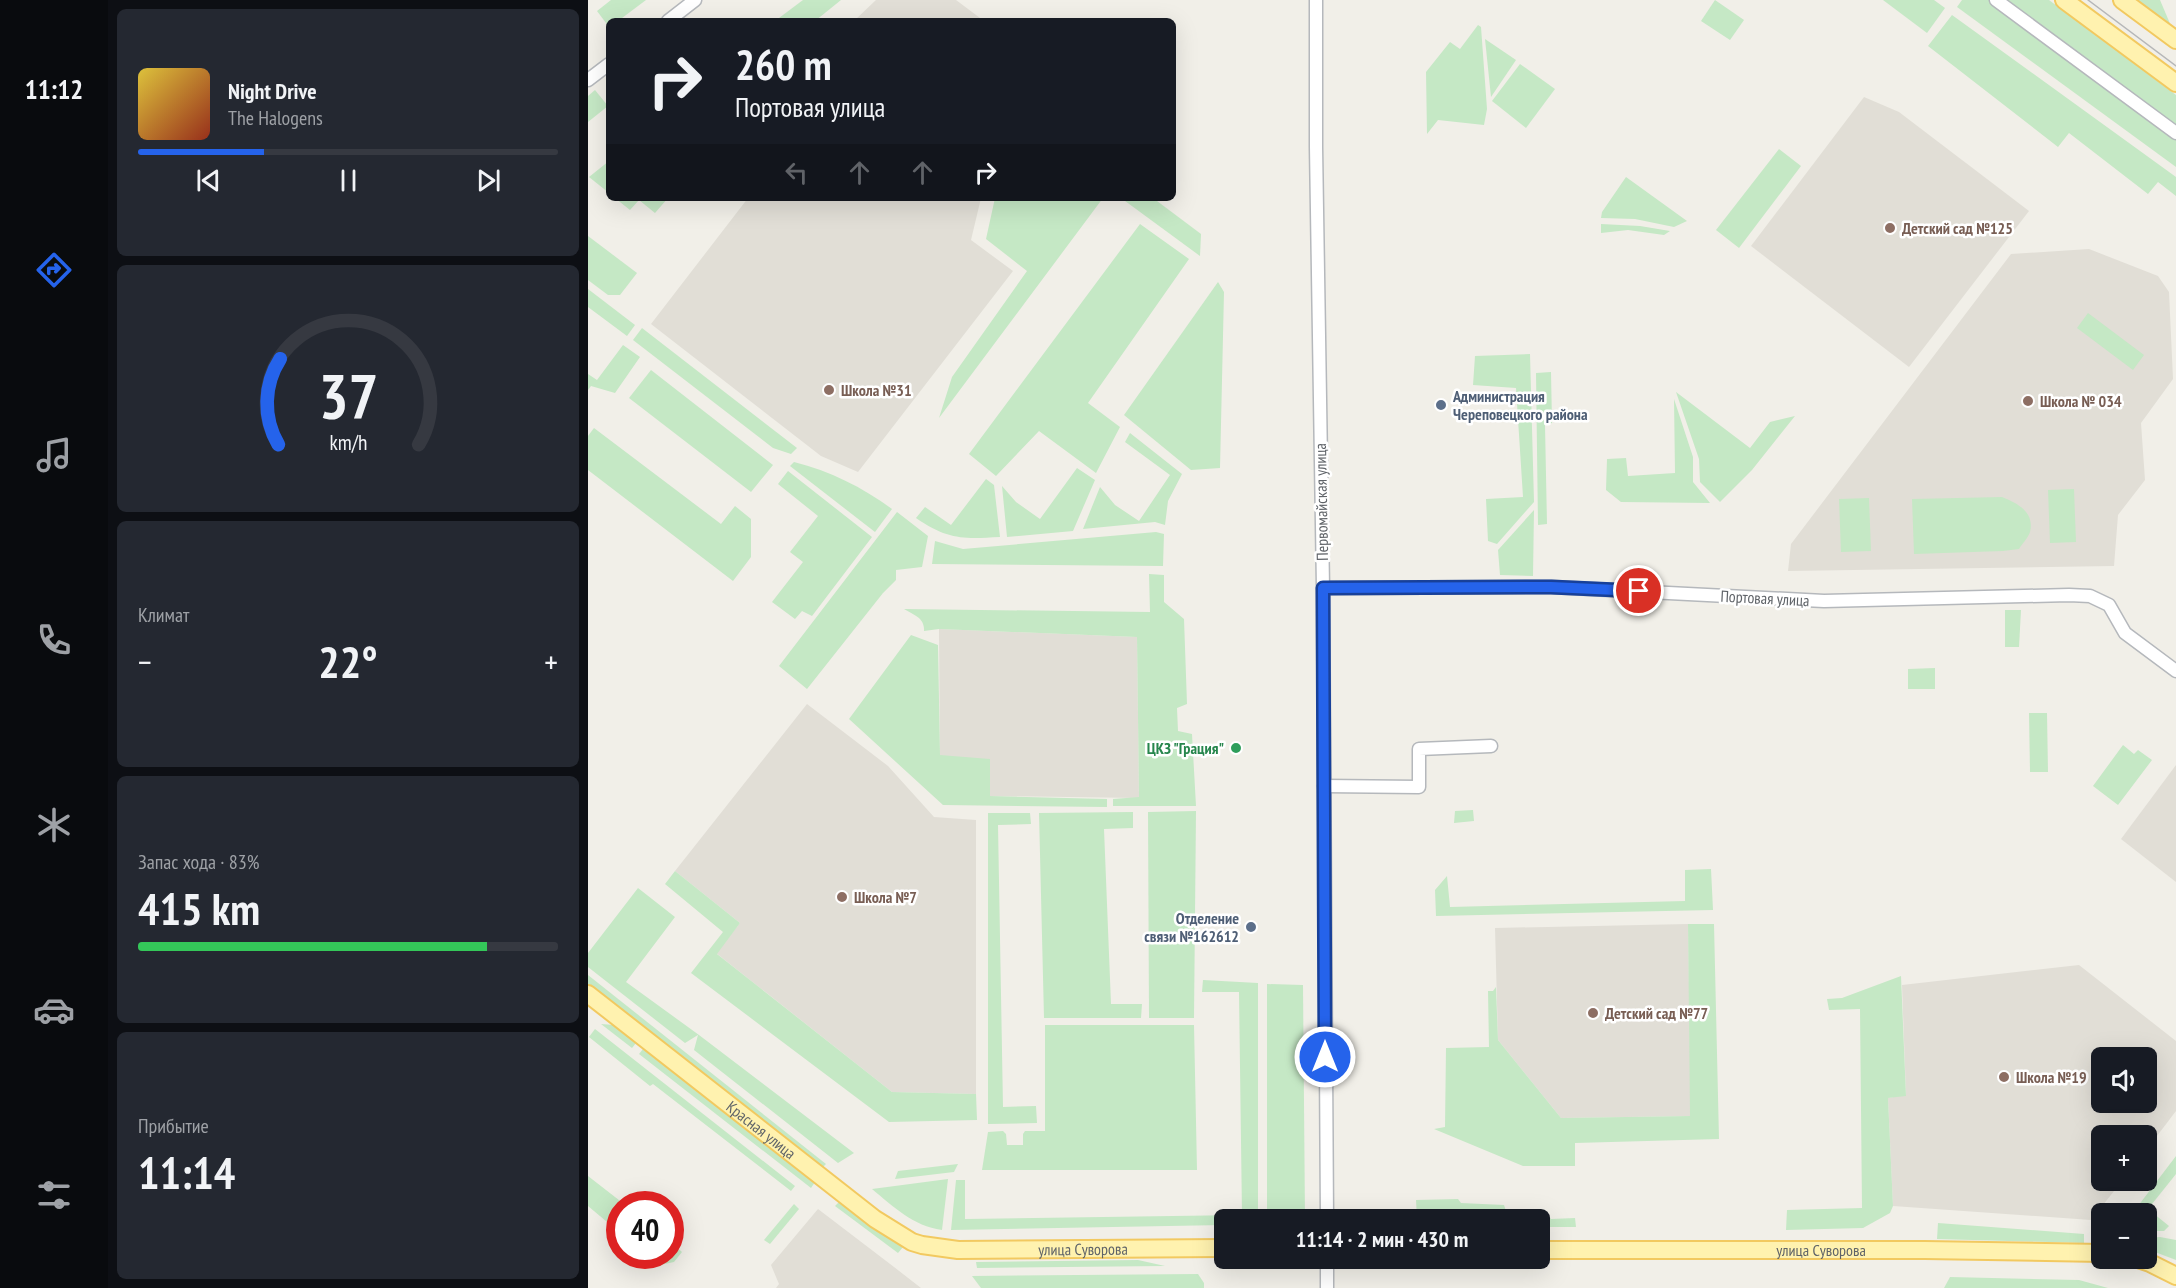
<!DOCTYPE html>
<html lang="ru">
<head>
<meta charset="utf-8">
<style>
  body { margin:0; font-family:"PT Sans Narrow",sans-serif; background:#242831; color:#f1f3f6; height:100vh; display:flex; flex-direction:column; font-size:22px; white-space:nowrap }
  * { box-sizing:border-box; margin:0 }
  p { font-size:20px; color:#9ea1a6 }
  .icon { flex:none; width:33px; height:33px; fill:none; stroke:currentColor; stroke-width:2; stroke-linecap:round; stroke-linejoin:round }
  .map { position:relative; flex:1; overflow:hidden }
  .side { display:flex; flex-direction:column; gap:9px; padding:9px; background:#0d0f14; width:480px }
  .side>* { flex:none }
  .guide { position:absolute; left:18px; top:18px; width:570px; height:183px; border-radius:9px; box-shadow:0 6px 24px #0002; background:#171b24; color:#f1f3f6; overflow:hidden }
  .tools { position:absolute; left:1503px; top:1047px; display:grid; gap:12px }
  .tools a { display:grid; place-items:center; width:66px; height:66px; border-radius:9px; background:#171b24; box-shadow:0 6px 24px #0002; font-size:30px }
  .speed { position:absolute; left:18px; top:1191px; display:flex; gap:12px; font-size:30px; font-weight:700; text-align:center }
  .speed>* { display:grid; place-content:center; width:78px; height:78px; border-radius:50%; background:#171b24; box-shadow:0 6px 24px #0002; line-height:1 }
  .speed .limit { border:9px solid #d22; background:#fff; color:#111 }
  .pin { position:absolute; display:grid; place-items:center; width:51px; height:51px; color:#fff; margin:-26px; border:3px solid #fff; border-radius:50%; box-shadow:0 2px 6px #0007 }
  .me { position:absolute; width:66px; margin:-33px; rotate:0deg; stroke-linejoin:round; filter:drop-shadow(0 0 4px #0008) }
  .turn { display:flex; align-items:center; gap:21px; height:126px; padding:0 30px; font-size:27px }
  .turn .icon { width:78px; height:78px; stroke-width:2.5 }
  .turn b { display:block; font-size:42px; line-height:51px }
  .lanes { display:flex; align-items:center; height:57px; padding:0 30px; background:#0003; justify-content:center; gap:30px; direction:ltr }
  .lanes .off { opacity:.35 }
  .big { font-size:45px; font-weight:700; line-height:1.1 }
  .side .card { flex:1; display:flex; flex-direction:column; justify-content:center; gap:9px; min-width:0; padding:0 21px; border-radius:9px; background:#242831 }
  .side .dial { align-items:center; gap:0 }
  .dial svg { height:156px; overflow:visible; fill:none; stroke:#363941; stroke-width:7; stroke-linecap:round; text-anchor:middle }
  .dial text { fill:#f1f3f6; stroke:none }
  .song { display:flex; align-items:center; gap:18px }
  .cover { width:72px; height:72px; border-radius:9px; background:linear-gradient(135deg,hsl(50 70% 55%),hsl(10 70% 35%)) }
  .played { height:6px; border-radius:3px; background:linear-gradient(90deg,#2563eb 30%,#363941 30%) }
  .keys { display:flex; justify-content:space-around; direction:ltr }
  .heat { display:flex; justify-content:space-between; align-items:center; font-size:33px; direction:ltr }
  .charge { height:9px; border-radius:4px; background:linear-gradient(90deg,#34c759 83%,#363941 0) }
  .trip { position:absolute; left:626px; top:1209px; width:336px; height:60px; border-radius:9px; background:#171b24; box-shadow:0 6px 24px #0002; font-weight:700; line-height:60px; text-align:center }
  main { display:flex; flex:1; min-height:0 }
  .dock { display:flex; flex-direction:column; width:108px; justify-content:space-around; align-items:center; background:#090b0e; color:#9ea1a6 }
  .dock .icon { width:42px; height:42px }
  .dock .selected { color:#2563eb }
  .dock b { font-size:27px; color:#f1f3f6 }
  .map>svg:first-child { display:block }
</style>
</head>
<body>
<main>
<nav class="dock">
<b>11:12</b>
<svg class="icon selected" aria-label="directions" viewBox="0 0 24 24"><path d="M12 3l9 9-9 9-9-9zM9 14v-3h6M13 9l2 2-2 2"/></svg>
<svg class="icon" aria-label="music" viewBox="0 0 24 24"><path d="M9 18V5l10-2v13"/><circle cx="6" cy="18" r="3"/><circle cx="16" cy="16" r="3"/></svg>
<svg class="icon" aria-label="phone" viewBox="0 0 24 24"><path d="M5 4h4l2 5-3 2q2 4 5 5l2-3 5 2v4C11 20 4 13 5 4z"/></svg>
<svg class="icon" aria-label="climate" viewBox="0 0 24 24"><path d="M12 3v18M4 7l16 10M4 17L20 7"/></svg>
<svg class="icon" aria-label="car" viewBox="0 0 24 24"><path d="M5 17H2v-5l4-1 3-4h7l3 4 3 1v5h-3M9 17h6M6 11h13"/><circle cx="7" cy="17" r="2"/><circle cx="17" cy="17" r="2"/></svg>
<svg class="icon" aria-label="filters" viewBox="0 0 24 24"><path d="M4 7h16M4 17h16"/><circle cx="9" cy="7" r="2"/><circle cx="15" cy="17" r="2"/></svg>
</nav>
<section class="side">
<div class="card">
<div class="song"><i class="cover"></i><div><b>Night Drive</b><p>The Halogens</p></div></div>
<div class="played"></div>
<div class="keys"><svg class="icon" aria-label="previous" viewBox="0 0 24 24"><path d="M18 5L8 12l10 7zM5 5v14"/></svg><svg class="icon" aria-label="pause" viewBox="0 0 24 24"><path d="M8 5v14M16 5v14"/></svg><svg class="icon" aria-label="next" viewBox="0 0 24 24"><path d="M6 5l10 7-10 7zM19 5v14"/></svg></div>
</div>
<div class="card dial"><svg viewBox="0 0 100 80">
<path d="M14 69A42 42 0 1 1 86 69"/>
<path d="M14 69A42 42 0 0 1 15 25" stroke="#2563eb"/>
<text x="50" y="56" font-size="32" font-weight="700">37</text>
<text x="50" y="72" font-size="11">km/h</text>
</svg></div>
<div class="card"><p>Климат</p>
<div class="heat"><a>−</a><b class="big">22°</b><a>+</a></div>
</div>
<div class="card"><p>Запас хода · 83%</p><b class="big">415 km</b><div class="charge"></div></div>
<div class="card"><p>Прибытие</p><b class="big">11:14</b></div>
</section>
<div class="map">
<svg width="1588" height="1288" viewBox="0 0 1588 1288">
  <rect width="100%" height="100%" fill="#f1efe8"/>
  <g fill="#e1ded6" fill-rule="evenodd">
    <polygon points="288,0 368,0 396,21 266,21"/>
    <polygon points="1276,97 1311,112 1441,211 1321,367 1163,246"/>
    <polygon points="160,198 393,198 383,240 425,271 270,472 233,456 63,324"/>
    <polygon points="1501,249 1570,276 1581,292 1585,379 1553,423 1557,480 1530,515 1526,566 1200,571 1203,544 1423,254"/>
    <polygon points="351,629 549,637 551,798 401,796 352,755"/>
    <polygon points="219,704 300,766 346,817 388,820 388,1094 304,1092 128,953 152,923 87,871"/>
    <polygon points="1588,765 1588,882 1533,839"/>
    <polygon points="1100,924 1103,1116 973,1118 910,1040 907,928"/>
    <path d="M1491,965L1588,1041V1111L1559,1149L1558,1136H1514V1180L1534,1181L1503,1220L1305,1206L1300,1098L1318,1095L1314,985ZM1514,1058H1558V1102H1514Z"/>
    <polygon points="230,1209 306,1267 333,1288 188,1288 191,1284 183,1265"/>
  </g>
  <g fill="#c5e8c5">
    <polygon points="23,0 58,0 30,21 21,21 21,27 9,11"/>
    <polygon points="215,0 253,0 227,21 187,21"/>
    <polygon points="1127,0 1156,20 1142,40 1113,21"/>
    <polygon points="1295,0 1346,0 1357,8 1339,33"/>
    <polygon points="1374,0 1401,0 1588,139 1588,167 1369,7"/>
    <polygon points="1418,0 1461,0 1588,95 1588,127"/>
    <polygon points="1543,0 1572,0 1586,33"/>
    <polygon points="1364,15 1588,177 1588,196 1570,182 1560,194 1481,133 1470,147 1340,46"/>
    <polygon points="890,25 893,27 899,109 896,125 850,120 839,134 838,72 862,42 872,49"/>
    <polygon points="897,39 928,60 903,97"/>
    <polygon points="932,64 967,89 938,128 904,101"/>
    <polygon points="7,90 20,106 0,122 0,96"/>
    <polygon points="1191,149 1213,166 1151,248 1128,230"/>
    <polygon points="21,161 21,193 1,177"/>
    <polygon points="1038,177 1099,221 1086,227 1047,219 1013,218 1014,212"/>
    <polygon points="27,198 80,198 67,213 51,200 42,210"/>
    <polygon points="407,198 515,198 351,418 364,377 439,271 398,239"/>
    <polygon points="533,198 565,198 613,234 612,256"/>
    <polygon points="552,224 601,259 500,403 532,427 508,473 451,431 408,476 381,454"/>
    <polygon points="1013,224 1052,226 1082,231 1076,235 1040,230 1013,233"/>
    <polygon points="0,236 49,273 32,295 20,295 0,280"/>
    <polygon points="630,282 636,292 632,468 603,470 536,415"/>
    <polygon points="0,289 47,325 39,336 0,307"/>
    <polygon points="1500,313 1556,355 1545,370 1489,328"/>
    <polygon points="54,328 209,448 203,454 185,448 45,340"/>
    <polygon points="35,345 52,357 27,393 3,386 0,390 0,374 9,380"/>
    <polygon points="942,354 946,502 909,544 900,541 898,499 935,497 928,388 885,385 887,356"/>
    <polygon points="63,370 185,465 163,492 41,398"/>
    <polygon points="963,372 964,423 957,425 959,524 950,525 948,373"/>
    <polygon points="1088,392 1162,448 1182,422 1207,416 1164,470 1132,502 1112,482 1111,459"/>
    <polygon points="1086,399 1105,457 1105,482 1122,503 1033,502 1018,490 1019,459 1038,458 1040,476 1087,473"/>
    <polygon points="6,428 133,524 147,506 163,519 163,557 145,581 0,470 0,436"/>
    <polygon points="542,433 594,474 580,501 577,525 567,522 495,529 512,487 527,505 551,521 582,475 537,442"/>
    <path d="M206,462C242,471 274,487 304,509L287,532L202,466Z"/>
    <polygon points="489,468 507,480 485,531 419,537 414,486 428,502 452,519"/>
    <polygon points="200,471 284,537 224,616 214,611 207,619 184,602 215,562 202,552 230,516 190,484"/>
    <path d="M398,479L406,485L412,537C375,539 360,540 328,518L337,507L363,525Z"/>
    <polygon points="1486,489 1488,542 1462,543 1460,490"/>
    <path d="M1414,497C1429,503 1447,512 1442,532C1440,538 1434,544 1431,549L1415,551L1326,554L1324,499Z"/>
    <polygon points="1281,498 1283,551 1253,552 1251,499"/>
    <polygon points="946,510 945,576 912,575 910,550"/>
    <polygon points="309,512 340,536 334,567 308,570 308,580 295,593 219,689 191,666"/>
    <polygon points="568,532 576,534 575,566 344,564 347,541 375,549"/>
    <path d="M561,574L576,575V602L596,619L599,704L589,708L590,731L604,734L608,806H525V799L551,797L549,637L351,629L336,631C337,618 326,615 316,609L562,612Z"/>
    <polygon points="1417,610 1433,610 1431,647 1417,647"/>
    <polygon points="323,635 350,645 352,755 402,759 402,796 519,799 519,807 355,805 261,719"/>
    <polygon points="1347,668 1347,689 1320,689 1320,669"/>
    <polygon points="1441,713 1459,713 1460,772 1442,772"/>
    <polygon points="1535,745 1546,754 1550,750 1564,760 1530,805 1505,786"/>
    <polygon points="885,810 886,821 866,823 867,811"/>
    <polygon points="608,811 606,1018 561,1018 560,812"/>
    <polygon points="545,812 545,828 516,829 523,1004 554,1004 553,1018 456,1018 451,813"/>
    <polygon points="400,813 442,813 443,824 410,825 415,1107 448,1106 449,1123 400,1124"/>
    <polygon points="1123,869 1125,910 848,916 847,890 859,876 862,907 1097,901 1097,870"/>
    <polygon points="87,871 152,923 129,954 304,1092 388,1094 389,1120 301,1122 103,973 135,932 77,884"/>
    <polygon points="50,888 87,917 38,982 111,1035 266,1153 250,1163 106,1050 110,1035 97,1043 0,967 0,953"/>
    <polygon points="1100,924 1126,924 1131,1139 987,1143 987,1166 935,1166 846,1129 857,1127 858,1048 901,1047 900,991 905,991 908,987 910,1040 973,1118 1102,1116"/>
    <polygon points="0,975 238,1164 235,1167 0,986"/>
    <polygon points="1313,976 1318,1096 1300,1098 1305,1206 1302,1213 1275,1228 1198,1230 1199,1210 1274,1208 1272,1009 1241,1010 1239,999 1254,998"/>
    <polygon points="615,980 670,983 670,1219 636,1220 636,1225 363,1230 368,1180 377,1180 377,1219 654,1215 651,992 614,992"/>
    <polygon points="679,984 715,985 717,1219 679,1219"/>
    <polygon points="13,1024 26,1025 48,1043 44,1048"/>
    <polygon points="457,1025 606,1025 609,1170 394,1170 400,1132 415,1131 418,1134 419,1145 435,1145 435,1134 437,1131 457,1131"/>
    <polygon points="7,1029 207,1186 203,1191 65,1084 62,1086 1,1037"/>
    <polygon points="55,1049 227,1182 223,1188 51,1054"/>
    <polygon points="1588,1156 1588,1174 1560,1209 1581,1226 1576,1231 1559,1231 1558,1214 1548,1213 1550,1206"/>
    <polygon points="370,1164 366,1172 307,1179 310,1171"/>
    <polygon points="0,1176 36,1204 32,1204 31,1232 0,1206"/>
    <path d="M360,1179L354,1230C325,1226 306,1207 284,1189Z"/>
    <polygon points="870,1199 873,1203 916,1205 919,1214 960,1215 963,1219 987,1218 988,1227 951,1227 951,1220 829,1219 828,1200"/>
    <polygon points="253,1200 315,1247 310,1253 247,1206"/>
    <polygon points="206,1204 211,1209 182,1244 176,1240"/>
    <polygon points="1350,1223 1496,1234 1496,1243 1349,1239"/>
    <polygon points="1572,1237 1588,1240 1588,1260 1559,1249 1559,1238"/>
    <polygon points="83,1242 94,1252 86,1262 72,1265 61,1256 82,1256"/>
    <polygon points="550,1260 577,1266 389,1268 388,1262"/>
    <polygon points="610,1274 616,1283 616,1288 393,1288 384,1276"/>
    <polygon points="1362,1277 1491,1280 1520,1288 1356,1288"/>
  </g>
  <g fill="none" stroke-linecap="round" stroke-linejoin="round">
    <defs>
      <g id="minor">
        <polyline points="728,0 728,147 735,588 739,1220"/>
        <polyline points="1408,0 1588,133"/>
        <polyline points="80,21 107,0"/>
        <polyline points="0,80 21,64"/>
        <polyline points="735,588 964,587 1236,601 1481,595 1502,596 1521,605 1537,633 1588,671"/>
        <polyline points="736,786 831,787 831,749 903,746"/>
        <polyline points="739,1258 739,1288"/>
      </g>
      <g id="major">
        <polyline points="1476,0 1588,83"/>
        <polyline points="1534,0 1588,40"/>
        <path id="s1" d="M0,994L287,1219L324,1242L334,1245L370,1250L636,1248"/>
        <path id="s2" d="M951,1250H1337L1514,1253"/>
        <polyline points="1547,1258 1562,1263 1588,1276"/>
      </g>
    </defs>
    <use href="#minor" stroke="#b5b8bc" stroke-width="15"/>
    <use href="#major" stroke="#f2c960" stroke-width="20"/>
    <use href="#minor" stroke="#fff" stroke-width="12"/>
    <use href="#major" stroke="#fff2af" stroke-width="16"/>
    <polyline stroke="#b6b7b8" stroke-width="1.5" points="1500,0 1588,66"/>
  </g>
  <g fill="none" stroke-linecap="round" stroke-linejoin="round">
    <defs>
      <polyline id="route" points="737,1057 735,588 963,587 1051,591"/>
    </defs>
    <use href="#route" stroke="#184099" stroke-width="15"/>
    <use href="#route" stroke="#2563eb" stroke-width="10"/>
  </g>
  <g fill="#8d6e63" stroke="#fff" stroke-width="2">
    <circle cx="1302" cy="228" r="6"/>
    <circle cx="241" cy="390" r="6"/>
    <circle cx="1440" cy="401" r="6"/>
    <circle cx="254" cy="897" r="6"/>
    <circle cx="1005" cy="1013" r="6"/>
    <circle cx="1416" cy="1077" r="6"/>
  </g>
  <g fill="#5c6f8a" stroke="#fff" stroke-width="2">
    <circle cx="853" cy="405" r="6"/>
    <circle cx="663" cy="927" r="6"/>
  </g>
  <circle fill="#2e9e5b" stroke="#fff" stroke-width="2" cx="648" cy="748" r="6"/>
  <g text-anchor="middle" dominant-baseline="central" stroke-width="5" stroke-linejoin="round" paint-order="stroke">
    <g font-size="16" font-weight="bold" fill="#785e54" stroke="#fff" text-anchor="start">
      <text x="1314" y="228">Детский сад №125</text>
      <text x="253" y="390">Школа №31</text>
      <text x="1452" y="401">Школа № 034</text>
      <text x="266" y="897">Школа №7</text>
      <text x="1017" y="1013">Детский сад №77</text>
      <text x="1428" y="1077">Школа №19</text>
    </g>
    <g font-size="16" font-weight="bold" fill="#4e5e75" stroke="#fff" text-anchor="start">
      <text x="865" y="396">Администрация<tspan x="865" dy="18">Череповецкого района</tspan></text>
      <text x="651" y="918" text-anchor="end">Отделение<tspan x="651" dy="18">связи №162612</tspan></text>
    </g>
    <g font-size="16" fill="#5f6368" stroke="#fff">
      <text transform="translate(733 502) rotate(-91)">Первомайская улица</text>
      <text transform="translate(1177 598) rotate(3)">Портовая улица</text>
      <text stroke="none"><textPath href="#s1" startOffset="220">Красная улица</textPath></text>
      <text stroke="none"><textPath href="#s2" startOffset="282">улица Суворова</textPath></text>
      <text stroke="none"><textPath href="#s1" startOffset="580">улица Суворова</textPath></text>
    </g>
    <g font-size="16" font-weight="bold" fill="#27864d" stroke="#fff" text-anchor="end">
      <text x="636" y="748">ЦКЗ "Грация"</text>
    </g>
  </g>
</svg>
<div class="tools">
<a><svg class="icon" aria-label="sound" viewBox="0 0 24 24"><path d="M4 9h4l5-4v14l-5-4H4zM17 9q2 3 0 6"/></svg></a>
<a>+</a>
<a>−</a>
</div>
<div class="speed"><div class="limit">40</div></div>
<div class="pin" style="left:1051px;top:591px;background:#d93025"><svg class="icon" aria-label="arrive" viewBox="0 0 24 24"><path d="M6 21V4h12l-3 4 3 4H6"/></svg></div>
<svg class="me" style="left:737px;top:1057px" viewBox="-20 -20 40 40"><circle r="17" fill="#2563eb" stroke="#fff" stroke-width="3"/><path d="M0-11L8 9 0 5-8 9z" fill="#fff"/></svg>
<div class="trip">11:14 · 2 мин · 430 m</div>
<div class="guide">
<div class="turn"><svg class="icon" aria-label="right" viewBox="0 0 24 24"><path d="M7 20v-9h11M14 6l5 5-5 5"/></svg><div><b>260 m</b>Портовая улица</div></div>
<div class="lanes"><svg class="icon off" aria-label="left" viewBox="0 0 24 24"><path d="M17 20v-9H6M10 6l-5 5 5 5"/></svg><svg class="icon off" aria-label="ahead" viewBox="0 0 24 24"><path d="M12 20V5M6 11l6-6 6 6"/></svg><svg class="icon off" aria-label="ahead" viewBox="0 0 24 24"><path d="M12 20V5M6 11l6-6 6 6"/></svg><svg class="icon" aria-label="right" viewBox="0 0 24 24"><path d="M7 20v-9h11M14 6l5 5-5 5"/></svg></div>
</div>
</div>
</main>
</body>
</html>
